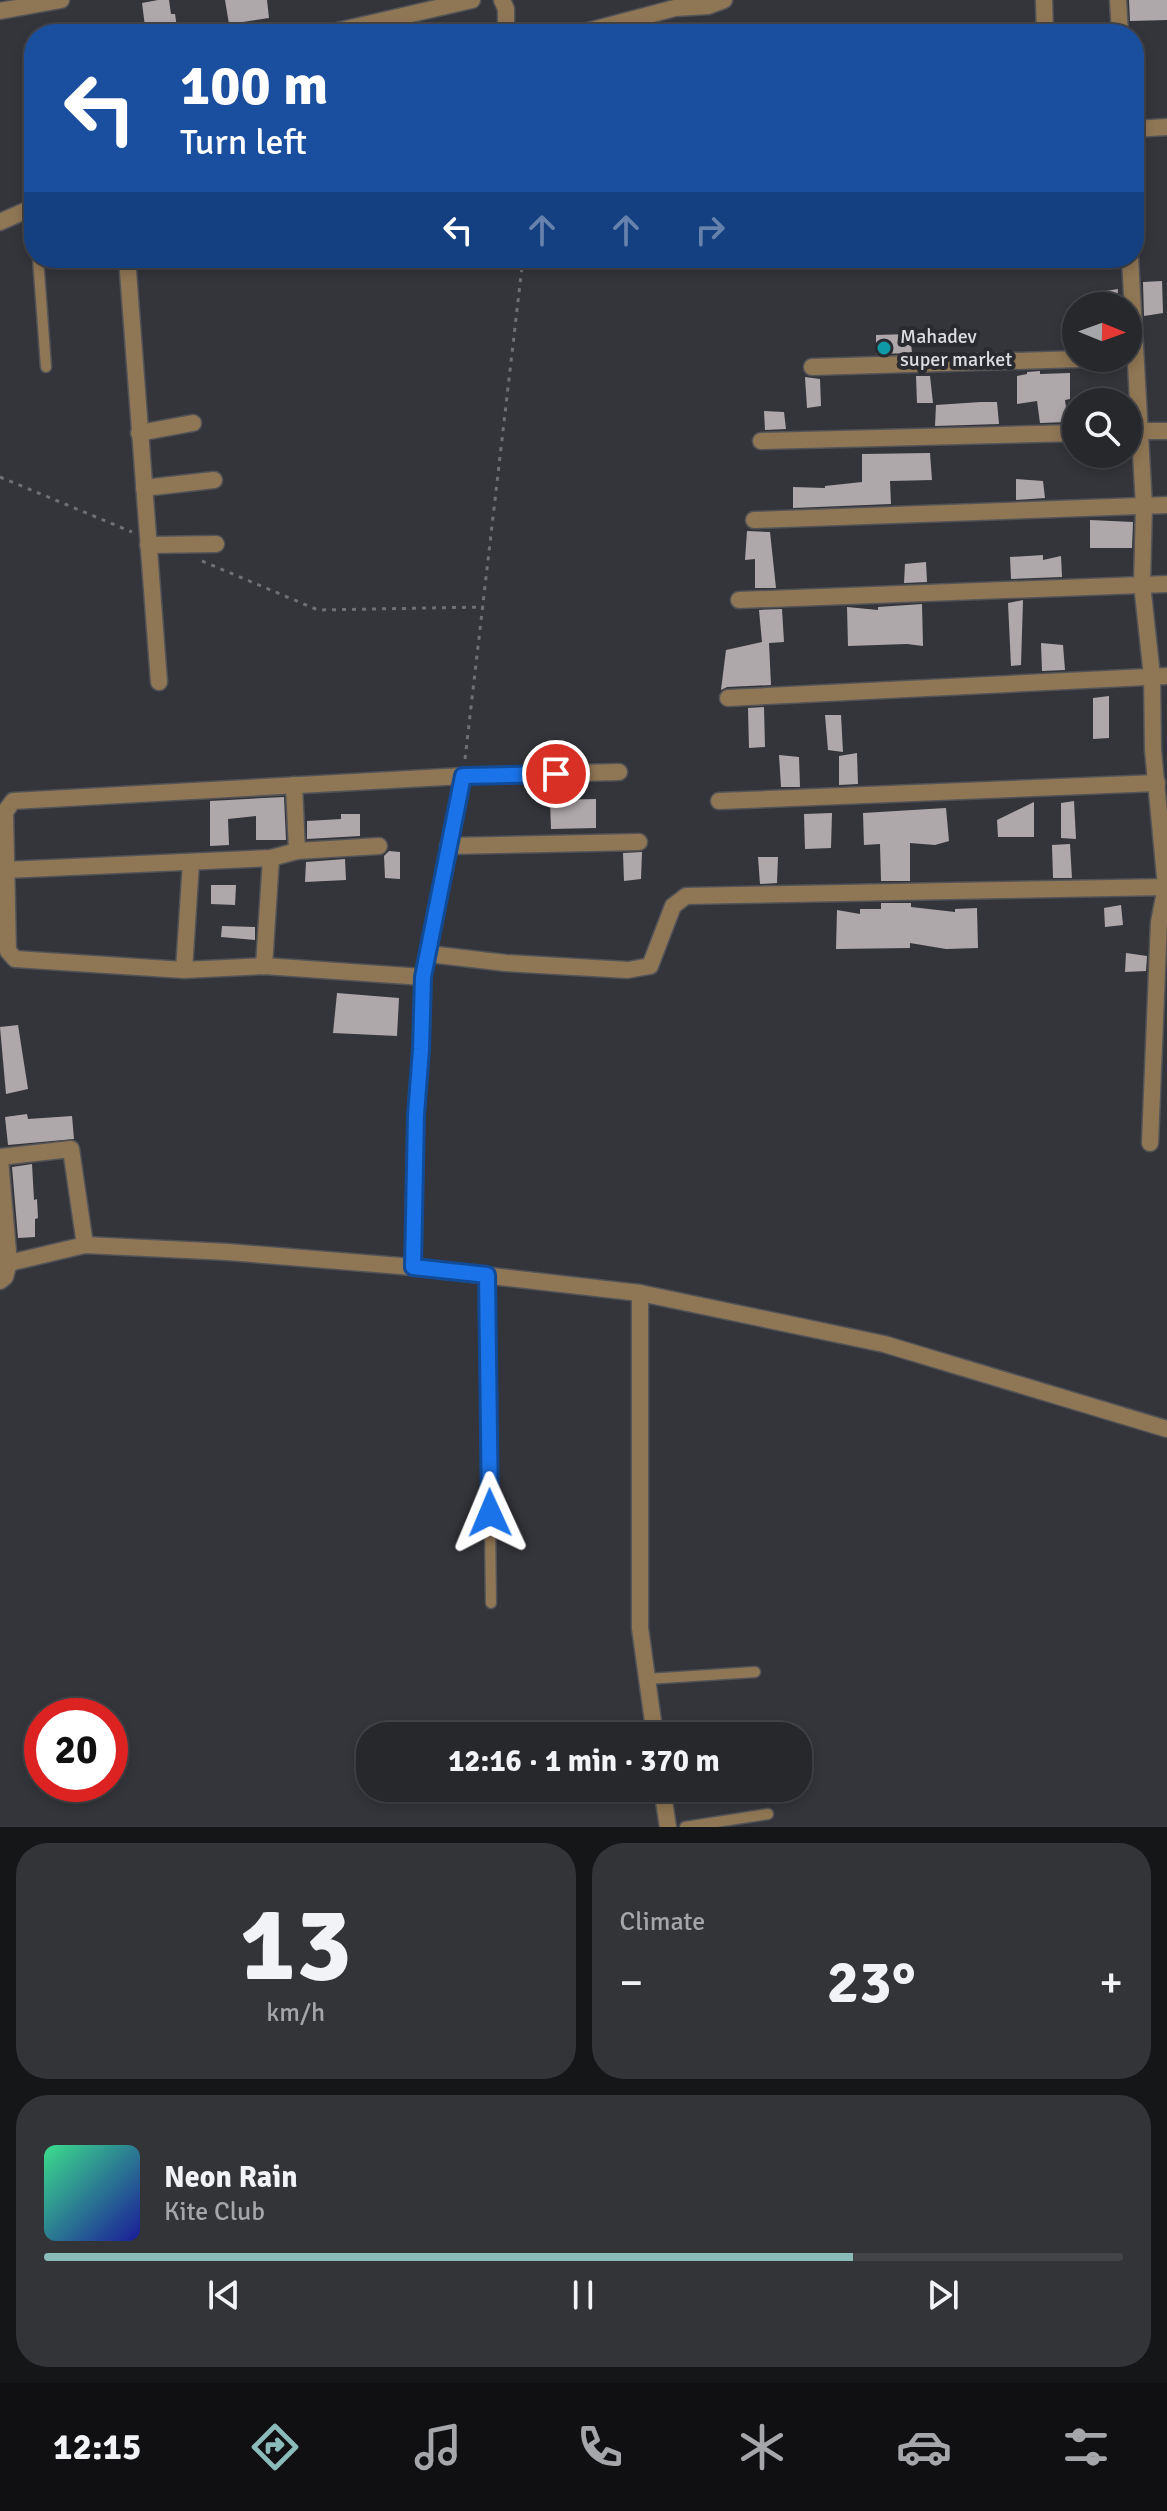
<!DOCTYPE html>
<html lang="en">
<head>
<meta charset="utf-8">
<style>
  body { margin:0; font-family:Signika,sans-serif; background:#333438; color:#f1f3f6; height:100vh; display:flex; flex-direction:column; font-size:30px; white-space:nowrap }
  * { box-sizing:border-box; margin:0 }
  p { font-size:26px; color:#a4a6a9 }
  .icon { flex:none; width:44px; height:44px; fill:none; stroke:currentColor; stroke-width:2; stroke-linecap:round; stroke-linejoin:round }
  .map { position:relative; height:1827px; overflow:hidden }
  .drawer { display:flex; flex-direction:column; gap:16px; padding:16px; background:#151618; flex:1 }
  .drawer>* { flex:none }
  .banner { position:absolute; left:24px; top:24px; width:1120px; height:244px; border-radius:32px; box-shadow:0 4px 12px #0003,0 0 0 2px #434448; background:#1a4fa0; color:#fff; overflow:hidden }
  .needle { width:52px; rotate:91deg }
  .tools { position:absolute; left:1062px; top:292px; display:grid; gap:16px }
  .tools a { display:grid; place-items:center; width:80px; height:80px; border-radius:50%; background:#27282c; box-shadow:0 4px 12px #0003,0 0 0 2px #434448; font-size:40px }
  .speed { position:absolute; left:24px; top:1698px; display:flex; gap:16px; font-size:40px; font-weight:700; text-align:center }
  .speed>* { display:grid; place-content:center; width:104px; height:104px; border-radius:50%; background:#27282c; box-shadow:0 4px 12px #0003,0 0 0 2px #434448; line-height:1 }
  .speed .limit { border:12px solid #d22; background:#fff; color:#111 }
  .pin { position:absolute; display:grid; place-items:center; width:68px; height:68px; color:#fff; margin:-34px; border:4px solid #fff; border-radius:50%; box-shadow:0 2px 8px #0007 }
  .me { position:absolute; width:88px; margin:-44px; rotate:359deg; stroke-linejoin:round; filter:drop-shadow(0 0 6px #0008) }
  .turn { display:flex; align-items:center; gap:28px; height:168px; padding:0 24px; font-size:36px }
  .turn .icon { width:104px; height:104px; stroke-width:2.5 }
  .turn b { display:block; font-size:56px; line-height:68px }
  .lanes { display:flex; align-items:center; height:76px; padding:0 24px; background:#0003; justify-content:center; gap:40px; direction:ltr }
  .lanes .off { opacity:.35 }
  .big { font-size:60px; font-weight:700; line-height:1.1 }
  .drawer .widget { flex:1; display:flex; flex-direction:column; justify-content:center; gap:12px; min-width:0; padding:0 28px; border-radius:32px; background:#333438 }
  .drawer .dial { align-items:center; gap:0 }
  .dial b { font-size:104px; line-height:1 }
  .song { display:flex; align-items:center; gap:24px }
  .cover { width:96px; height:96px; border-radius:12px; background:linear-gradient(135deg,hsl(150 70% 55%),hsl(240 70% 35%)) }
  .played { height:8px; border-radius:4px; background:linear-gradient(90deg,#8bbbb9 75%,#434448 75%) }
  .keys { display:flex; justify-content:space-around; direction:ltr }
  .heat { display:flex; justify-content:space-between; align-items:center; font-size:44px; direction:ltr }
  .drawer .tiles { flex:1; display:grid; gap:16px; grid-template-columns:1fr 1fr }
  .widget:last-child { grid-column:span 2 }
  .trip { position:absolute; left:356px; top:1722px; width:456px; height:80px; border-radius:32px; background:#27282c; box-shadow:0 4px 12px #0003,0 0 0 2px #434448; font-weight:700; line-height:80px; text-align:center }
  .dock { display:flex; height:128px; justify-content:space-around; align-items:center; background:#101012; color:#a4a6a9 }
  .dock .icon { width:56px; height:56px }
  .dock .on { color:#8bbbb9 }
  .dock b { font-size:36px; color:#f1f3f6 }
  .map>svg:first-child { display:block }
</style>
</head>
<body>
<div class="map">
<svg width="1167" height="1827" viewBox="0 0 1167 1827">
  <rect width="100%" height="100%" fill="#34353a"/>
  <g fill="#afa8aa">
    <polygon points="158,0 169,0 171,14 175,14 178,34 146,34 142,3"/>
    <polygon points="225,0 267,0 269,18 229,24"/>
    <polygon points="1129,0 1167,0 1167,20 1130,21"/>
    <polygon points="1162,281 1163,313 1144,316 1143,282"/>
    <polygon points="1118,289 1117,306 1092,306 1092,293"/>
    <polygon points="910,334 912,353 876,354 876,335"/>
    <polygon points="1040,371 1040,374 1070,373 1070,399 1065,400 1068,422 1040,423 1037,401 1017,404 1017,376 1027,374 1027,372"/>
    <polygon points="916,376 930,376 933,403 917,403"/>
    <polygon points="805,377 820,379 821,406 807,408"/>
    <polygon points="981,402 997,402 999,424 935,426 936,405"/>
    <polygon points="764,411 784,412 786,429 765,430"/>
    <polygon points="930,453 932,480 890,481 891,504 793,508 793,487 825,488 825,486 862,482 862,454"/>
    <polygon points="1016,479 1043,481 1045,498 1016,500"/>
    <polygon points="1090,520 1133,522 1132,548 1090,548"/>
    <polygon points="747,531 770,532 776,588 755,588 755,559 745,560"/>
    <polygon points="1043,555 1043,560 1061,556 1062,577 1011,579 1010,557"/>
    <polygon points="926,562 927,582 904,583 905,564"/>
    <polygon points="1023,600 1021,665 1011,666 1008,603"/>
    <polygon points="922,604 923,646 907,644 848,646 847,607 878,610 878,607"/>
    <polygon points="782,609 784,642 769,643 771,685 727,687 721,690 726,650 762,642 759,610"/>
    <polygon points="1041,643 1063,645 1065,670 1042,671"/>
    <polygon points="1109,696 1109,738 1093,739 1093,698"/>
    <polygon points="764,707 765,747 749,748 748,708"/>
    <polygon points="825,715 841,715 843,752 828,750"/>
    <polygon points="857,753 858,784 839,785 839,756"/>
    <polygon points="779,755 799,757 800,787 781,787"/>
    <polygon points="284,797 286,840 256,840 256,816 228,819 229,845 210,846 210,801"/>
    <polygon points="596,799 596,828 551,829 550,800"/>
    <polygon points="1074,801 1076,839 1061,838 1061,803"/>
    <polygon points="1034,802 1034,837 998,837 997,820"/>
    <polygon points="946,808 949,841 935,845 910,843 910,881 881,881 880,844 864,845 863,813"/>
    <polygon points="832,813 831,848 805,849 804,814"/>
    <polygon points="341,814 360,814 360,836 307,839 307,821 341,819"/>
    <polygon points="1070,844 1072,878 1053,878 1052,845"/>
    <polygon points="389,851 400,852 400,879 385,878 384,856"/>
    <polygon points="642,852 641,879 624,881 623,853"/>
    <polygon points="758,857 778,857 777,883 760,884"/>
    <polygon points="345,859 346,880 305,882 306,862"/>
    <polygon points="211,885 236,885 235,905 211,904"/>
    <polygon points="881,903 911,903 911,907 955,912 955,909 977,908 978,948 946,949 910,943 910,948 836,949 837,910 860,914 860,909 881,909"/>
    <polygon points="1121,905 1123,925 1105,927 1104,908"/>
    <polygon points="222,926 255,927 255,940 221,937"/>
    <polygon points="1126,953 1147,956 1146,971 1125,972"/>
    <polygon points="337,993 399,998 397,1036 333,1033"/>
    <polygon points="18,1025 28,1089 6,1094 0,1027"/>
    <polygon points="27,1114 28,1119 72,1116 74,1139 8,1145 5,1117"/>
    <polygon points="32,1164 34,1200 37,1199 38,1218 35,1219 35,1237 18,1238 12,1167"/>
  </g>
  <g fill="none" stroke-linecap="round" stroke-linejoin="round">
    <defs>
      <g id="service">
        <polyline points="38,258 46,367"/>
        <polyline points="487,1275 491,1603"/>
        <polyline points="647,1679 755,1672"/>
        <polyline points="685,1827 768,1814"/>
      </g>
      <g id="minor">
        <polyline points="502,0 506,9 506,34"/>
        <polyline points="1044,0 1045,34"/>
        <polyline points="1118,0 1120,34"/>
        <polyline points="0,11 61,0"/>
        <polyline points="333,32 472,0"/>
        <polyline points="577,34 675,8 708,6 724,0"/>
        <polyline points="1134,129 1167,127"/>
        <polyline points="0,222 34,207"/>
        <polyline points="127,258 159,682"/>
        <polyline points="1130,258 1144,506 1142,584 1152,676 1153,750 1166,887 1159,922 1150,1143"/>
        <polyline points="812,367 1112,358"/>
        <polyline points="1130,431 1167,431"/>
        <polyline points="139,433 193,423"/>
        <polyline points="761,441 1076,433"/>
        <polyline points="144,488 214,480"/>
        <polyline points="754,520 1167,505"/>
        <polyline points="148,545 216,544"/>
        <polyline points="739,600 1167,584"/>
        <polyline points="728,698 1167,676"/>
        <polyline points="294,785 297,851"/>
        <polyline points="719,801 1157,783"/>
        <polyline points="448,846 639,842"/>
        <polyline points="5,870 271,858 297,851 379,846"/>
        <polyline points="429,954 506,963 628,970 650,966 673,906 686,896 1166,887"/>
        <polyline points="264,966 271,858"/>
        <polyline points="184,970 191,862"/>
        <polyline points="423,977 264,966 184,970 15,959 8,951 5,812 13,801 463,776 619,772"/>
        <polyline points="0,1157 71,1149 85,1245"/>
        <polyline points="0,1159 9,1263 5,1277 0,1281"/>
        <polyline points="413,1267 416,1115 421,1049 423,977 463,776"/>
        <polyline points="640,1293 640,1628 655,1736"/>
        <polyline points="662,1788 668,1827"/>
      </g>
      <polyline id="tertiary" points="0,1260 9,1263 85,1245 228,1252 413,1267 640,1293 884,1344 1167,1429"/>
    </defs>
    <use href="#service" stroke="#525358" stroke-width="13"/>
    <use href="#minor" stroke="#525358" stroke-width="19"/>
    <use href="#tertiary" stroke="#525358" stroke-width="19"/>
    <g stroke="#6f7074" stroke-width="3" stroke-dasharray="4 6" stroke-linecap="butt">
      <polyline points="0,477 132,532"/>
      <polyline points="202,561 318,610 484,607"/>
      <polyline points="465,759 523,258"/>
    </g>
    <use href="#service" stroke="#8f7654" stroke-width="10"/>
    <use href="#minor" stroke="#8f7654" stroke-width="16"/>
    <use href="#tertiary" stroke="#8f7654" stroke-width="16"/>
  </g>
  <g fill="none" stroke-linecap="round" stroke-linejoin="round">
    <defs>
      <polyline id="route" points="490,1513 487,1275 413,1267 416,1115 421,1049 423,977 463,776 556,774"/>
    </defs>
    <use href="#route" stroke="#114b97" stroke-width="20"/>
    <use href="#route" stroke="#1a73e8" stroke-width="14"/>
  </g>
  <circle fill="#0f9aa8" stroke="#2a2b30" stroke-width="3" cx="884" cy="348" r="8"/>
  <g text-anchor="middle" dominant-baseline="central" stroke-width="8" stroke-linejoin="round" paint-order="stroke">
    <g font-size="20" fill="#dcdde0" stroke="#2a2b30" text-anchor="start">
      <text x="900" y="336">Mahadev<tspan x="900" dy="23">super market</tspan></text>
    </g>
  </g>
</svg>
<div class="tools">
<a><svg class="needle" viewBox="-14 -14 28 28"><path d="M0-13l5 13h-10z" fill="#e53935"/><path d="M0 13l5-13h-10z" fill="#a4a6a9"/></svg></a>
<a><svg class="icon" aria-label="search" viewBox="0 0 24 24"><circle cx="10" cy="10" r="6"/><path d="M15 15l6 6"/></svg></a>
</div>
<div class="speed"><div class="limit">20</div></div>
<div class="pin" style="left:556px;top:774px;background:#d93025"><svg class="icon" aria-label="arrive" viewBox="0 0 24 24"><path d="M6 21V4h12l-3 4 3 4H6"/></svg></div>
<svg class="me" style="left:490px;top:1513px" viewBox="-20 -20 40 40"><path d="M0-17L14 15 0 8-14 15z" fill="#1a73e8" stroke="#fff" stroke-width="4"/></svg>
<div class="trip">12:16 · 1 min · 370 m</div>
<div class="banner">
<div class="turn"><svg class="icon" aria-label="left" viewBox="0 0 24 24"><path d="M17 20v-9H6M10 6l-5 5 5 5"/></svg><div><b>100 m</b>Turn left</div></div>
<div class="lanes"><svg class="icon" aria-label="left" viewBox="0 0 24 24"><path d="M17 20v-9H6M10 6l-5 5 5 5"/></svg><svg class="icon off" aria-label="ahead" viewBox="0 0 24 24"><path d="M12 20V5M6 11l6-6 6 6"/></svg><svg class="icon off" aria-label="ahead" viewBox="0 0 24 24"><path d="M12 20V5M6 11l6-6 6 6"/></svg><svg class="icon off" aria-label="right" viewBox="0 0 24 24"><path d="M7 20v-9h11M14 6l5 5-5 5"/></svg></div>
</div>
</div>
<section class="drawer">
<div class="tiles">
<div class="widget dial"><b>13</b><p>km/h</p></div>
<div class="widget"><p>Climate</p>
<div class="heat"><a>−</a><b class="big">23°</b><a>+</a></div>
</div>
<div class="widget">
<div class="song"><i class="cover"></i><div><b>Neon Rain</b><p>Kite Club</p></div></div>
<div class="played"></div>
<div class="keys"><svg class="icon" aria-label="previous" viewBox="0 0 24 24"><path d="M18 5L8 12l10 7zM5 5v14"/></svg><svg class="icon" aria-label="pause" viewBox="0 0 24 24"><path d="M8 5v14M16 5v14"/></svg><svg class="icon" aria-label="next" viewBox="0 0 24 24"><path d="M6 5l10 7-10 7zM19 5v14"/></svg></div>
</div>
</div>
</section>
<nav class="dock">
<b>12:15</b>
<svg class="icon on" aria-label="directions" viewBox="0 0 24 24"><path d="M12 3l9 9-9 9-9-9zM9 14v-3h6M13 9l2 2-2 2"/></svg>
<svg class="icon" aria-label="music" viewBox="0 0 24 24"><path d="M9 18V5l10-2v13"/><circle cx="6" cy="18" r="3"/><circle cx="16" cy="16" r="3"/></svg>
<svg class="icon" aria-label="phone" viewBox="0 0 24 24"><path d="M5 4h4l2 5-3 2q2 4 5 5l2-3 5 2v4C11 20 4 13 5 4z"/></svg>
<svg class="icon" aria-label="climate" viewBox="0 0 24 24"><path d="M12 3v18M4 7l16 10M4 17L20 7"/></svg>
<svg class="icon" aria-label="car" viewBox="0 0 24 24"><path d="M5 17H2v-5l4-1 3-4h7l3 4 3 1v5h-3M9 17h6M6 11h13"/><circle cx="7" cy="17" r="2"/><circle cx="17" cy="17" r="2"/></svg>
<svg class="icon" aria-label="filters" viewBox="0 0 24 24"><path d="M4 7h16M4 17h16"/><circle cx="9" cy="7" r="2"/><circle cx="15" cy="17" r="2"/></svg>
</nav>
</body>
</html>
